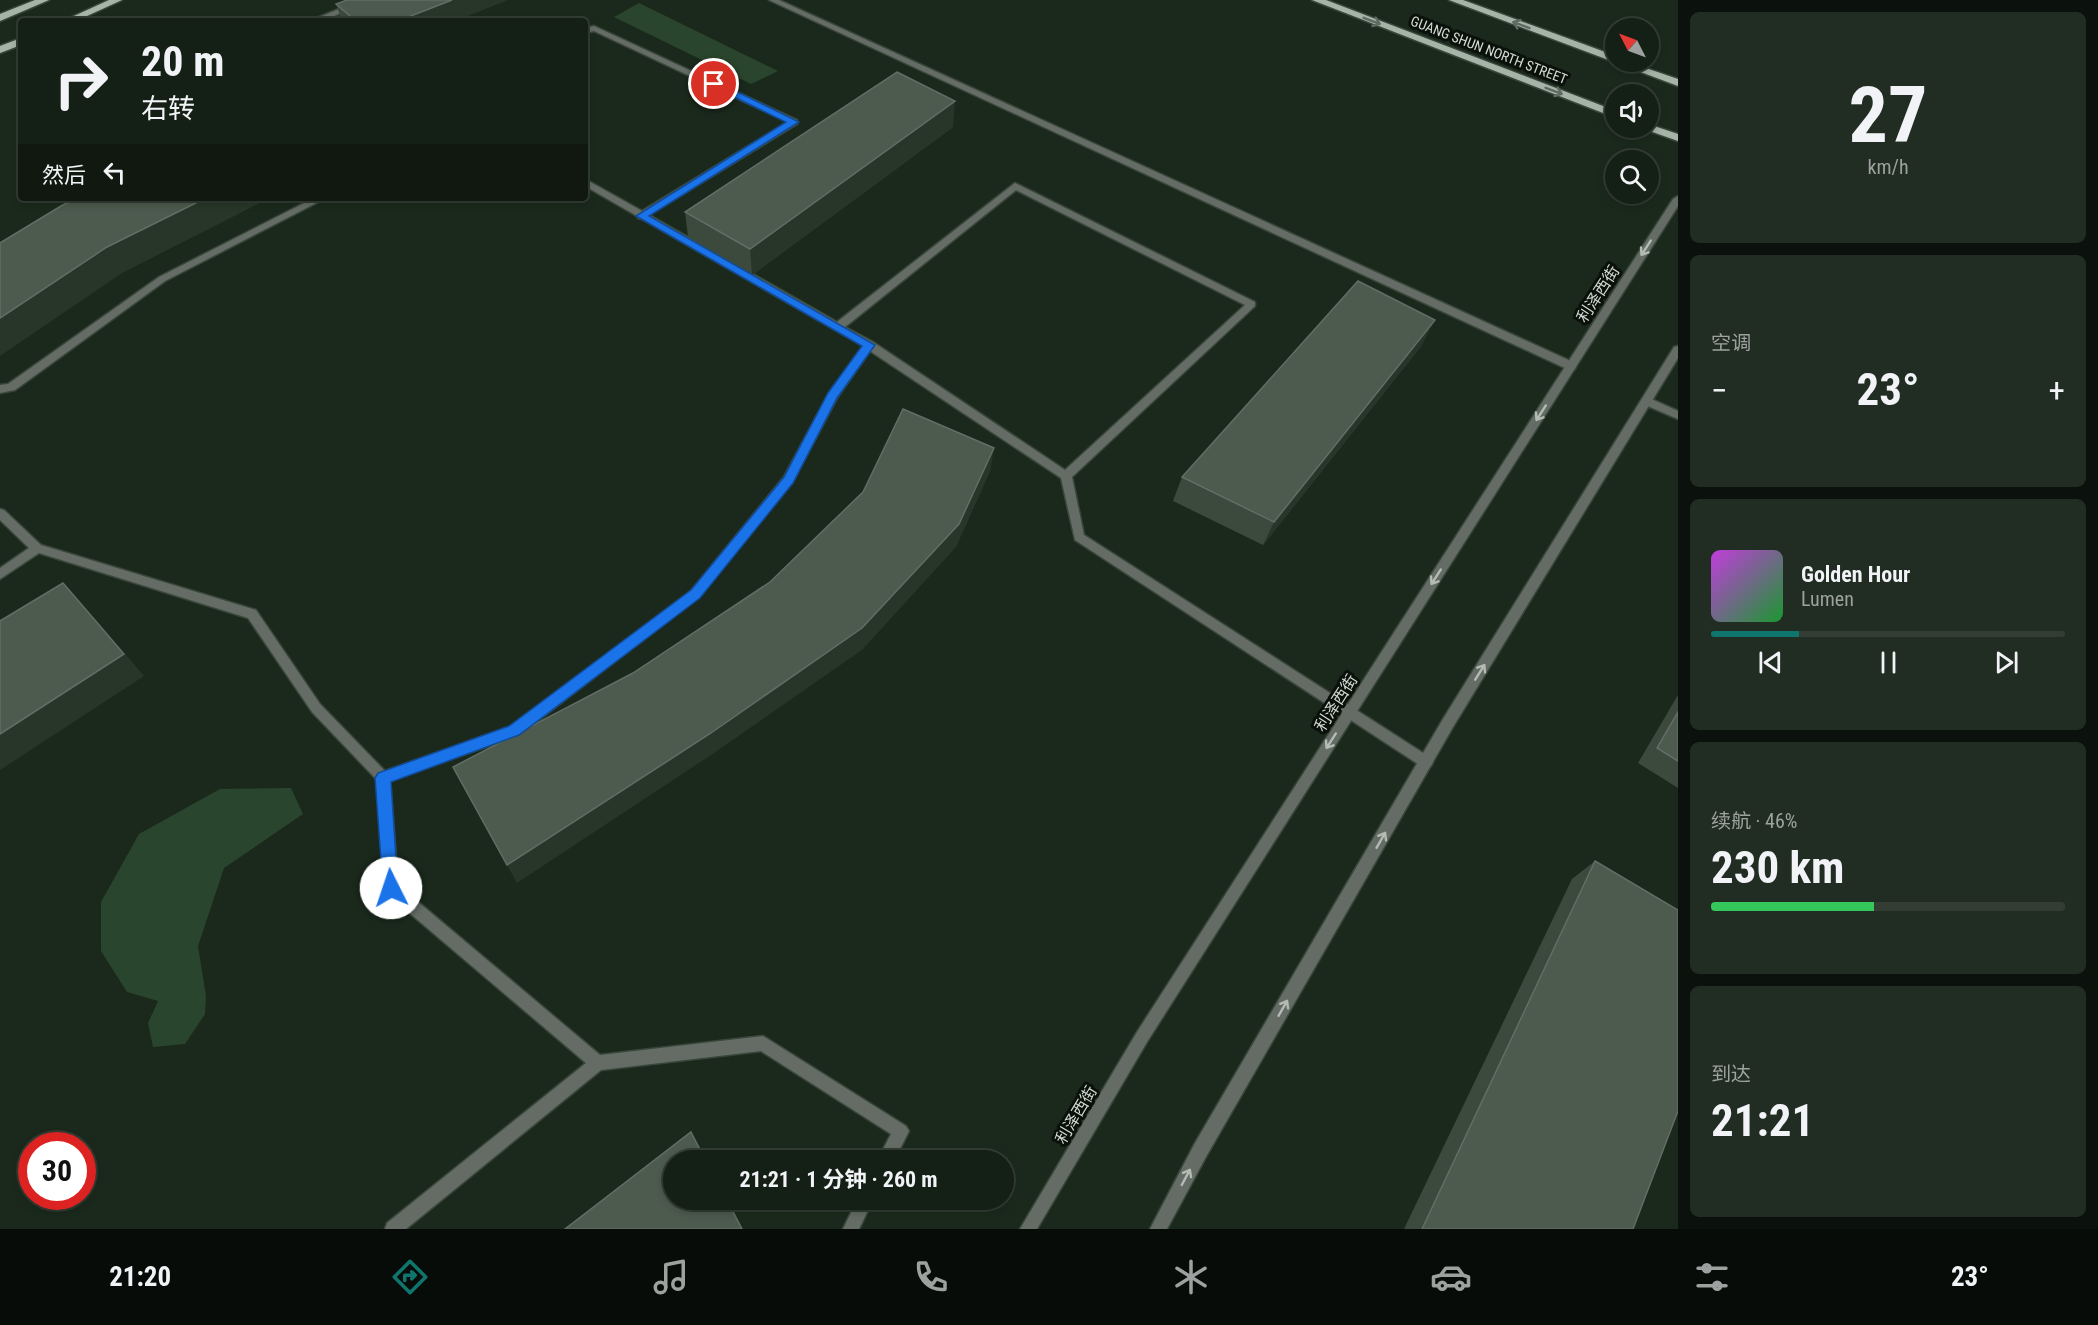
<!DOCTYPE html>
<html lang="zh">
<head>
<meta charset="utf-8">
<style>
  body { margin:0; font-family:"Roboto Condensed","Noto Sans SC",sans-serif; background:#212c22; color:#f1f3f6; height:100vh; display:flex; flex-direction:column; font-size:22px; white-space:nowrap }
  * { box-sizing:border-box; margin:0 }
  p { font-size:20px; color:#9da2a0 }
  .icon { flex:none; width:33px; height:33px; fill:none; stroke:currentColor; stroke-width:2; stroke-linecap:round; stroke-linejoin:round }
  .map { position:relative; flex:1; overflow:hidden }
  .side { display:flex; flex-direction:column; gap:12px; padding:12px; background:#0b110c; width:420px }
  .side>* { flex:none }
  .guide { position:absolute; left:18px; top:18px; width:570px; height:183px; border-radius:6px; box-shadow:0 3px 9px #0003,0 0 0 2px #333d34; background:#141f15; color:#f1f3f6; overflow:hidden }
  .needle { width:39px; rotate:312deg }
  .controls { position:absolute; left:1605px; top:18px; display:grid; gap:12px }
  .controls a { display:grid; place-items:center; width:54px; height:54px; border-radius:50%; background:#141f15; box-shadow:0 3px 9px #0003,0 0 0 2px #333d34; font-size:30px }
  .speed { position:absolute; left:18px; top:1132px; display:flex; gap:12px; font-size:30px; font-weight:700; text-align:center }
  .speed>* { display:grid; place-content:center; width:78px; height:78px; border-radius:50%; background:#141f15; box-shadow:0 3px 9px #0003,0 0 0 2px #333d34; line-height:1 }
  .speed .limit { border:9px solid #d22; background:#fff; color:#111 }
  .pin { position:absolute; display:grid; place-items:center; width:51px; height:51px; color:#fff; margin:-26px; border:3px solid #fff; border-radius:50%; box-shadow:0 2px 6px #0007 }
  .me { position:absolute; width:66px; margin:-33px; rotate:356deg; stroke-linejoin:round; filter:drop-shadow(0 0 4px #0008) }
  .turn { display:flex; align-items:center; gap:21px; height:126px; padding:0 24px; font-size:27px }
  .turn .icon { width:78px; height:78px; stroke-width:2.5 }
  .turn b { display:block; font-size:42px; line-height:51px }
  .then { display:flex; align-items:center; height:57px; padding:0 24px; background:#0003; gap:12px; font-size:22px }
  .big { font-size:45px; font-weight:700; line-height:1.1 }
  .side .card { flex:1; display:flex; flex-direction:column; justify-content:center; gap:9px; min-width:0; padding:0 21px; border-radius:9px; background:#212c22 }
  .side .dial { align-items:center; gap:0 }
  .dial b { font-size:78px; line-height:1 }
  .song { display:flex; align-items:center; gap:18px }
  .cover { width:72px; height:72px; border-radius:9px; background:linear-gradient(135deg,hsl(290 70% 55%),hsl(130 70% 35%)) }
  .played { height:6px; border-radius:3px; background:linear-gradient(90deg,#0f766e 25%,#333d34 25%) }
  .keys { display:flex; justify-content:space-around; direction:ltr }
  .heat { display:flex; justify-content:space-between; align-items:center; font-size:33px; direction:ltr }
  .charge { height:9px; border-radius:4px; background:linear-gradient(90deg,#34c759 46%,#333d34 0) }
  .trip { position:absolute; left:663px; top:1150px; width:351px; height:60px; border-radius:30px; background:#141f15; box-shadow:0 3px 9px #0003,0 0 0 2px #333d34; font-weight:700; line-height:60px; text-align:center }
  .tab-bar { display:flex; height:96px; justify-content:space-around; align-items:center; background:#080c08; color:#9da2a0 }
  .tab-bar .icon { width:42px; height:42px }
  .tab-bar .on { color:#0f766e }
  .tab-bar b { font-size:27px; color:#f1f3f6 }
  main { display:flex; flex:1; min-height:0 }
  .map>svg:first-child { display:block }
</style>
</head>
<body>
<main>
<div class="map">
<svg width="1678" height="1229" viewBox="0 0 1678 1229">
  <rect width="100%" height="100%" fill="#1b291c"/>
  <g fill="#2a452d">
    <polygon points="639,3 778,71 751,84 614,17"/>
    <polygon points="291,788 303,814 224,868 198,946 206,996 205,1014 185,1044 153,1047 148,1023 158,1001 127,992 101,951 101,902 139,834 220,789"/>
  </g>
  <g fill="none" stroke-linecap="round" stroke-linejoin="round">
    <defs>
      <g id="minor">
        <polygon points="361,0 372,0 327,19 329,21 320,21 317,18"/>
        <polygon points="769,0 779,0 1575,363 1576,366 1575,369 1567,369"/>
        <path d="M594,26L797,120V124L649,215L837,322L1015,183L1255,302V306L1072,477L1084,535L1431,758L1433,762L1431,766L1426,768L1421,766L1075,540L1061,478L870,351L837,398L792,483L699,597L519,735L390,781L398,885L600,1055L763,1036L906,1126L909,1131L894,1161H877L891,1134L761,1051L601,1070L406,1229H385L387,1223L586,1063L386,893L384,888L377,780L312,712L248,618L39,553L0,579V568L29,548L0,520V509L4,510L41,545L256,610L320,704L385,771L510,727L691,591L784,477L829,393L863,346L642,219L638,218L637,216L585,186V179L642,211L788,122L594,31L585,33V28ZM1016,190L1245,305L1065,470L873,342L845,327Z"/>
        <polygon points="314,198 326,198 165,281 15,390 0,393 0,385 8,384 159,277"/>
        <polygon points="1647,397 1678,411 1678,419 1643,404 1642,401"/>
        <polygon points="857,1200 873,1200 859,1229 843,1229"/>
      </g>
      <g id="tertiary">
        <polygon points="1678,196 1678,206 1147,1042 1037,1229 1020,1229 1137,1032 1673,199"/>
        <polygon points="1678,346 1678,358 1453,727 1207,1155 1167,1229 1150,1229 1195,1143 1443,719 1674,347"/>
      </g>
      <g id="primary">
        <polygon points="35,0 49,0 0,21 0,14"/>
        <polygon points="109,0 122,0 76,21 63,21"/>
        <polygon points="1312,0 1326,0 1616,111 1616,118"/>
        <polygon points="1449,0 1463,0 1616,56 1616,62 1628,62 1678,79 1678,86"/>
        <polygon points="21,38 21,45 0,53 0,46"/>
        <polygon points="1648,124 1678,134 1678,141 1644,129 1643,128 1648,128"/>
      </g>
    </defs>
    <use href="#minor" stroke="#39463a" stroke-width="3"/>
    <use href="#tertiary" stroke="#39463a" stroke-width="3"/>
    <use href="#primary" stroke="#39463a" stroke-width="3"/>
    <use href="#minor" fill="#656c65" fill-rule="evenodd"/>
    <use href="#tertiary" fill="#656c65" fill-rule="evenodd"/>
    <use href="#primary" fill="#a5b4a6" fill-rule="evenodd"/>
  </g>
  <g fill="#3c4a3d">
    <polygon points="336,4 455,21 342,21"/>
    <polygon points="953,127 752,275 688,237 685,212"/>
    <polygon points="1422,345 1263,545 1173,501 1182,477"/>
    <polygon points="1678,695 1678,788 1638,763"/>
    <polygon points="1595,861 1633,1229 1404,1229 1572,879"/>
  </g>
  <g fill="#283629">
    <polygon points="452,0 508,0 455,21 398,21"/>
    <polygon points="955,101 953,127 752,275 750,249"/>
    <polygon points="206,198 270,198 122,273 0,356 0,318 107,247"/>
    <polygon points="1435,320 1422,345 1263,545 1274,522"/>
    <polygon points="994,448 990,472 956,547 862,650 714,753 517,883 507,865"/>
    <polygon points="63,583 84,606 144,676 0,770 0,734"/>
  </g>
  <g fill="#4d5a4e" stroke="#626e63" stroke-width="1.5">
    <polygon points="347,0 452,0 398,21 356,21 336,4"/>
    <polygon points="897,72 955,101 750,249 685,212"/>
    <polygon points="77,198 206,198 107,247 0,318 0,243 61,206"/>
    <polygon points="1358,281 1435,320 1274,522 1182,477"/>
    <polygon points="903,409 994,448 959,524 862,628 711,733 507,865 453,767 633,673 770,582 863,492"/>
    <polygon points="63,583 124,654 0,734 0,621"/>
    <polygon points="1678,712 1678,761 1657,748"/>
    <polygon points="1595,861 1678,910 1678,1111 1633,1229 1422,1229"/>
    <polygon points="691,1132 706,1161 674,1161 674,1200 727,1200 742,1229 565,1229"/>
  </g>
  <defs><path id="oneway-shaft" d="M-6 0H5M1.5-3L5.5 0L1.5 3" fill="none" stroke-width="1.6" stroke-linecap="round" stroke-linejoin="round" transform="scale(1.5)"/></defs>
  <g stroke="#5f6a60">
    <use href="#oneway-shaft" transform="translate(1372 21) rotate(21)"/>
    <use href="#oneway-shaft" transform="translate(1521 25) rotate(-160)"/>
    <use href="#oneway-shaft" transform="translate(1554 91) rotate(21)"/>
  </g>
  <g stroke="#b3bbb3">
    <use href="#oneway-shaft" transform="translate(1646 248) rotate(123)"/>
    <use href="#oneway-shaft" transform="translate(1541 413) rotate(123)"/>
    <use href="#oneway-shaft" transform="translate(1436 577) rotate(123)"/>
    <use href="#oneway-shaft" transform="translate(1480 672) rotate(-58)"/>
    <use href="#oneway-shaft" transform="translate(1331 741) rotate(123)"/>
    <use href="#oneway-shaft" transform="translate(1381 840) rotate(-60)"/>
    <use href="#oneway-shaft" transform="translate(1283 1008) rotate(-60)"/>
    <use href="#oneway-shaft" transform="translate(1186 1177) rotate(-62)"/>
  </g>
  <polygon fill="#1a73e8" stroke="#114b97" stroke-width="1.5" points="711,82 717,82 799,122 649,216 875,345 837,398 793,483 700,598 519,735 391,782 398,888 396,893 391,896 385,893 383,888 375,778 378,773 509,726 691,590 784,477 828,393 862,346 636,216 786,122 711,86"/>
  <g text-anchor="middle" dominant-baseline="central" stroke-width="6" stroke-linejoin="round" paint-order="stroke">
    <g font-size="14" fill="#d4ddd5" stroke="#0a100a">
      <text transform="translate(1489 50) rotate(21)">GUANG SHUN NORTH STREET</text>
    </g>
    <g font-size="16" fill="#d4ddd5" stroke="#0a100a">
      <text transform="translate(1598 294) rotate(-57)">利泽西街</text>
      <text transform="translate(1336 703) rotate(-57)">利泽西街</text>
      <text transform="translate(1076 1115) rotate(-59)">利泽西街</text>
    </g>
  </g>
</svg>
<div class="controls">
<a><svg class="needle" viewBox="-14 -14 28 28"><path d="M0-13l5 13h-10z" fill="#e53935"/><path d="M0 13l5-13h-10z" fill="#9da2a0"/></svg></a>
<a><svg class="icon" aria-label="sound" viewBox="0 0 24 24"><path d="M4 9h4l5-4v14l-5-4H4zM17 9q2 3 0 6"/></svg></a>
<a><svg class="icon" aria-label="search" viewBox="0 0 24 24"><circle cx="10" cy="10" r="6"/><path d="M15 15l6 6"/></svg></a>
</div>
<div class="speed"><div class="limit">30</div></div>
<div class="pin" style="left:714px;top:84px;background:#d93025"><svg class="icon" aria-label="arrive" viewBox="0 0 24 24"><path d="M6 21V4h12l-3 4 3 4H6"/></svg></div>
<svg class="me" style="left:391px;top:888px" viewBox="-20 -20 40 40"><circle r="19" fill="#fff"/><path d="M0-13L10 11 0 6-10 11z" fill="#1a73e8"/></svg>
<div class="trip">21:21 · 1 分钟 · 260 m</div>
<div class="guide">
<div class="turn"><svg class="icon" aria-label="right" viewBox="0 0 24 24"><path d="M7 20v-9h11M14 6l5 5-5 5"/></svg><div><b>20 m</b>右转</div></div>
<div class="then">然后<svg class="icon" aria-label="left" viewBox="0 0 24 24"><path d="M17 20v-9H6M10 6l-5 5 5 5"/></svg></div>
</div>
</div>
<section class="side">
<div class="card dial"><b>27</b><p>km/h</p></div>
<div class="card"><p>空调</p>
<div class="heat"><a>−</a><b class="big">23°</b><a>+</a></div>
</div>
<div class="card">
<div class="song"><i class="cover"></i><div><b>Golden Hour</b><p>Lumen</p></div></div>
<div class="played"></div>
<div class="keys"><svg class="icon" aria-label="previous" viewBox="0 0 24 24"><path d="M18 5L8 12l10 7zM5 5v14"/></svg><svg class="icon" aria-label="pause" viewBox="0 0 24 24"><path d="M8 5v14M16 5v14"/></svg><svg class="icon" aria-label="next" viewBox="0 0 24 24"><path d="M6 5l10 7-10 7zM19 5v14"/></svg></div>
</div>
<div class="card"><p>续航 · 46%</p><b class="big">230 km</b><div class="charge"></div></div>
<div class="card"><p>到达</p><b class="big">21:21</b></div>
</section>
</main>
<nav class="tab-bar">
<b>21:20</b>
<svg class="icon on" aria-label="directions" viewBox="0 0 24 24"><path d="M12 3l9 9-9 9-9-9zM9 14v-3h6M13 9l2 2-2 2"/></svg>
<svg class="icon" aria-label="music" viewBox="0 0 24 24"><path d="M9 18V5l10-2v13"/><circle cx="6" cy="18" r="3"/><circle cx="16" cy="16" r="3"/></svg>
<svg class="icon" aria-label="phone" viewBox="0 0 24 24"><path d="M5 4h4l2 5-3 2q2 4 5 5l2-3 5 2v4C11 20 4 13 5 4z"/></svg>
<svg class="icon" aria-label="climate" viewBox="0 0 24 24"><path d="M12 3v18M4 7l16 10M4 17L20 7"/></svg>
<svg class="icon" aria-label="car" viewBox="0 0 24 24"><path d="M5 17H2v-5l4-1 3-4h7l3 4 3 1v5h-3M9 17h6M6 11h13"/><circle cx="7" cy="17" r="2"/><circle cx="17" cy="17" r="2"/></svg>
<svg class="icon" aria-label="filters" viewBox="0 0 24 24"><path d="M4 7h16M4 17h16"/><circle cx="9" cy="7" r="2"/><circle cx="15" cy="17" r="2"/></svg>
<b>23°</b>
</nav>
</body>
</html>
